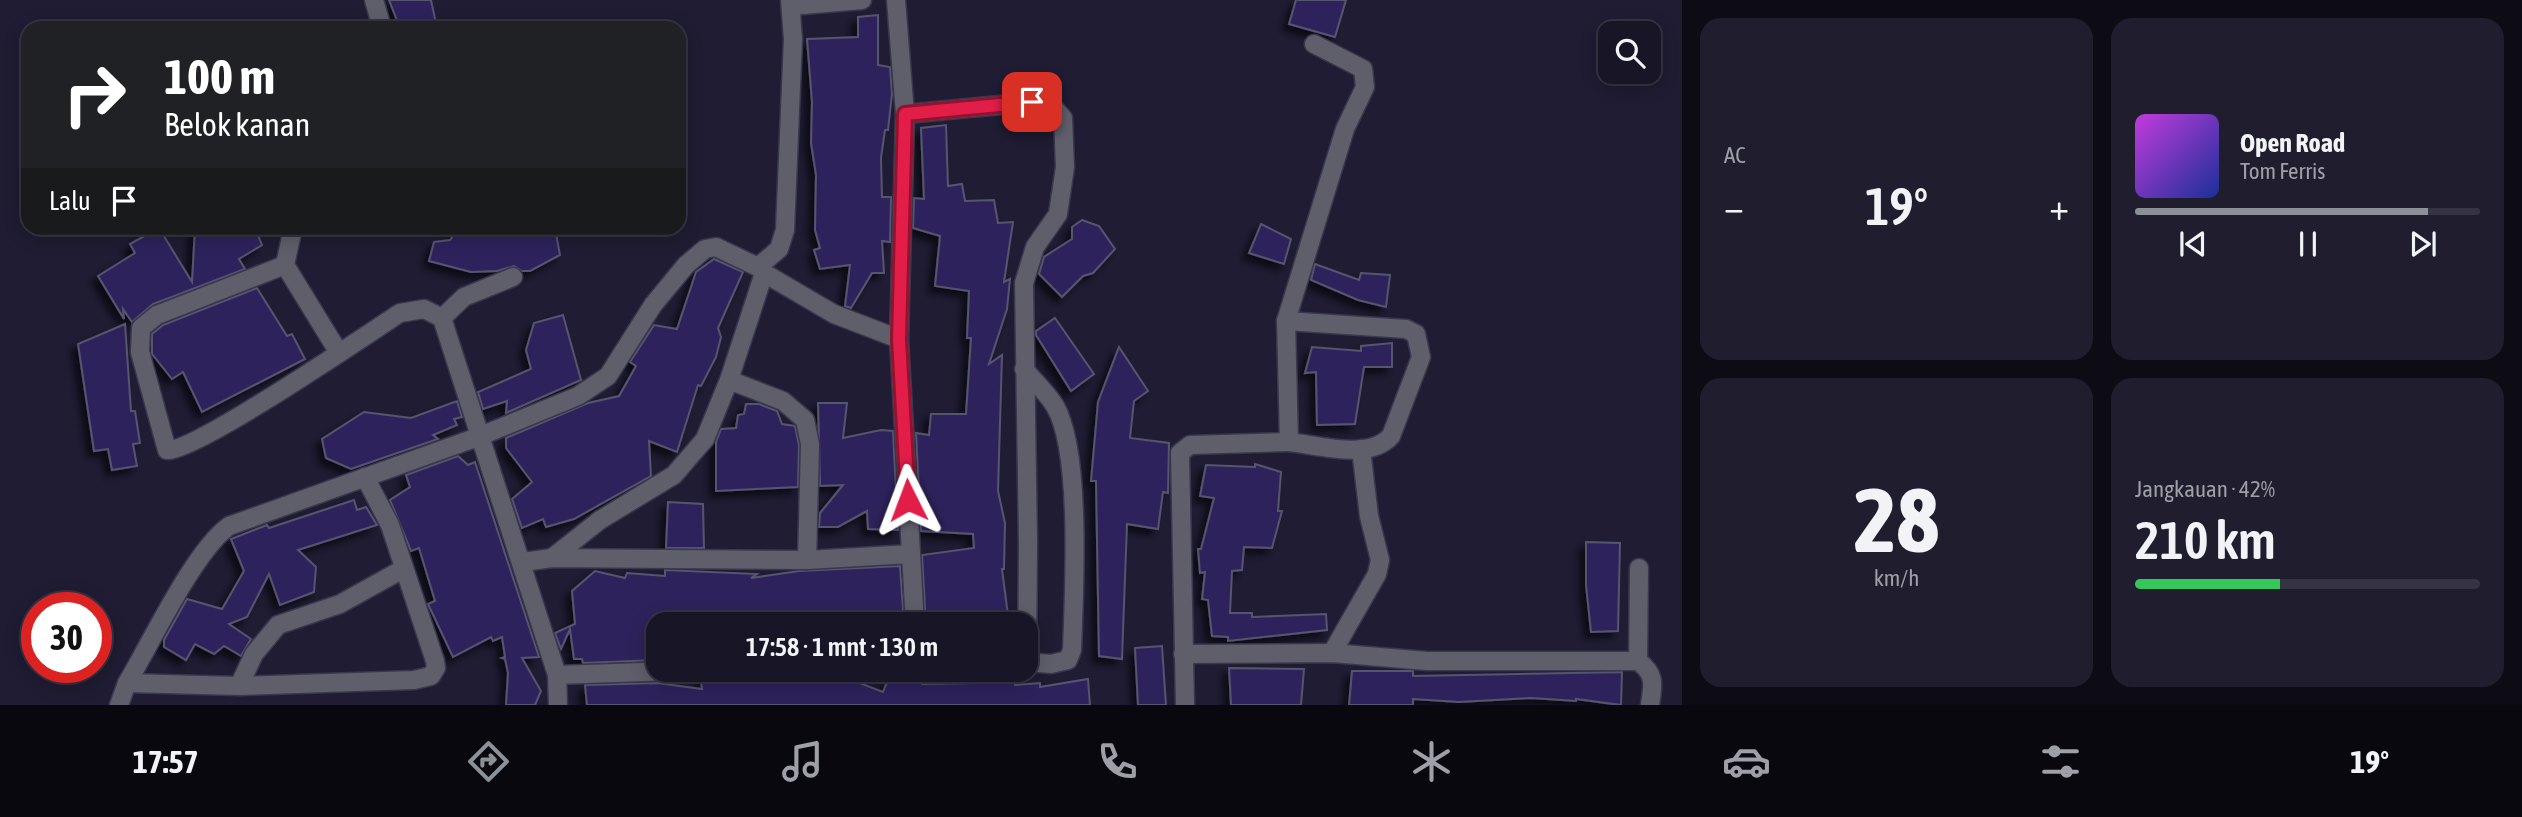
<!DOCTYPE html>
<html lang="id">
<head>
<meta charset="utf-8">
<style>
  body { margin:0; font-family:"Asap Condensed",sans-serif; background:#201e2e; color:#f1f3f6; height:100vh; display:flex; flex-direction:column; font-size:26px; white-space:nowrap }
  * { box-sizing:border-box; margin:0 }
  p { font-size:23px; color:#9e9fa7 }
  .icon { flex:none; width:38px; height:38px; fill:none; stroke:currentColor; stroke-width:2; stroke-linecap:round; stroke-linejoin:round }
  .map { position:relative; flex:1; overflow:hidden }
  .details { display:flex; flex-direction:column; gap:18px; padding:18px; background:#0d0c15; width:840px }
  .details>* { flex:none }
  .guide { position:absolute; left:21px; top:21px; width:665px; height:214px; border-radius:21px; box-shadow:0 4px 18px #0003,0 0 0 2px #363443; background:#202124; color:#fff; overflow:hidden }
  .tools { position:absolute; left:1598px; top:21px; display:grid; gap:14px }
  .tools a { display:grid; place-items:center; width:63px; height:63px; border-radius:14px; background:#171526; box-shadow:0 4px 18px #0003,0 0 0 2px #363443; font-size:35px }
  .speed { position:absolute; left:21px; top:592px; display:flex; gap:14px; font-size:35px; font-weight:700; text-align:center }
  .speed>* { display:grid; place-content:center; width:91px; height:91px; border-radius:50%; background:#171526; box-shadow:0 4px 18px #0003,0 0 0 2px #363443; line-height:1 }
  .speed .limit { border:10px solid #d22; background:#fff; color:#111 }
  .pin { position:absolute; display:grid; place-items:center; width:60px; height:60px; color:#fff; margin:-30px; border-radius:14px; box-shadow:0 4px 10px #0006 }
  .me { position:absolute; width:77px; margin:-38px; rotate:357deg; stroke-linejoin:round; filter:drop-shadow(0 0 5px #0008) }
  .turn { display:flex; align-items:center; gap:24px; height:147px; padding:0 28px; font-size:32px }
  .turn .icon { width:91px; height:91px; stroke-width:2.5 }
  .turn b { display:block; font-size:49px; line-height:60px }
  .then { display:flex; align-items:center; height:66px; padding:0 28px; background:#0003; gap:14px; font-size:26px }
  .big { font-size:52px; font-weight:600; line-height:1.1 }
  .details .card { flex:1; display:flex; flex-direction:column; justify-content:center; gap:10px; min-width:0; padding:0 24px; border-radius:21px; background:#201e2e }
  .details .dial { align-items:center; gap:0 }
  .dial b { font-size:91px; line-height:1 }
  .song { display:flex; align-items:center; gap:21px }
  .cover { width:84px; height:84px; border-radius:10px; background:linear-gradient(135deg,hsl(290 70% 55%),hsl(230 70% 35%)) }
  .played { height:7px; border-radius:4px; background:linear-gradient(90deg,#8c9099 85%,#363443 85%) }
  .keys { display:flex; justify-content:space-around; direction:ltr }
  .heat { display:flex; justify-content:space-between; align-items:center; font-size:38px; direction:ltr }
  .charge { height:10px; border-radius:5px; background:linear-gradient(90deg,#34c759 42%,#363443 0) }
  .details .tiles { flex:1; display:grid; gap:18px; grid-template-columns:repeat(2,1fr) }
  .trip { position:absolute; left:646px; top:612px; width:392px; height:70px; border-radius:21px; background:#171526; box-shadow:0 4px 18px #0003,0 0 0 2px #363443; font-weight:600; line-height:70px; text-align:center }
  .menu { display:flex; height:112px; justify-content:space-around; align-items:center; background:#09080f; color:#9e9fa7 }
  .menu .icon { width:49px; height:49px }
  .menu .selected { color:#8c9099 }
  .menu b { font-size:32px; color:#f1f3f6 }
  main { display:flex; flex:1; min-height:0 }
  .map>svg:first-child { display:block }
</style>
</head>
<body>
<main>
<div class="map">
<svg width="1682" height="705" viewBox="0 0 1682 705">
  <defs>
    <filter id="shadow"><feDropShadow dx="-6" dy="6" stdDeviation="3.5" flood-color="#0009"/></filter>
  </defs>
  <rect width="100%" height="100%" fill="#1f1c33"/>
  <g fill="#2f245b" stroke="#57546f" stroke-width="2" filter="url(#shadow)">
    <polygon points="389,0 431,0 437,28 400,28"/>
    <polygon points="1296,0 1346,0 1335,37 1289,24"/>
    <polygon points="878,15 878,65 890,67 892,94 888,130 885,130 881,158 882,197 891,197 890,242 882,241 884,273 872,273 851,308 845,306 850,265 820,269 814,250 820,248 815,230 816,175 811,143 812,102 807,39 858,37 858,17"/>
    <polygon points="946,125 948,186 962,184 965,201 994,200 998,223 1013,222 1004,282 1010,279 1007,309 989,364 1002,355 998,491 1005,523 1004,569 1002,569 1008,615 1006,615 1006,625 926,625 922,555 974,548 973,534 921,531 916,433 929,435 931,414 966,414 971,338 967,338 969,291 935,286 940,236 913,228 914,198 924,199 921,128"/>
    <polygon points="1082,220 1099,226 1115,249 1093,273 1083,276 1062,297 1039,274 1044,257 1072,239 1072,227"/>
    <polygon points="1261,224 1291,239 1284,264 1249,253"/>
    <polygon points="159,228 192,282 195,228 255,228 262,245 239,259 245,269 153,304 132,322 123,309 124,319 98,276 135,253 130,244"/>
    <polygon points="483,228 555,228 560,255 530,271 522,271 514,266 497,271 471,272 429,261 434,242 450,240 457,231"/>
    <polygon points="714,259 743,272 718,328 721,337 716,357 701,386 698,385 677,452 649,441 651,476 574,519 546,527 543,519 522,528 512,499 532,482 506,448 506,438 588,403 619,396 636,366 630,362 654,325 677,329 696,272"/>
    <polygon points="1315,264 1359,280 1361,273 1390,275 1386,307 1358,300 1311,280"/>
    <polygon points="257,288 287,336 292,334 305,359 202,412 183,372 172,379 152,354 152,334 163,325"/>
    <polygon points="563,315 581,380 506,413 507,401 483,409 478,392 531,369 526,350 534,323"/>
    <polygon points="1055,318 1094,374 1071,391 1036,335 1036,331"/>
    <polygon points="125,324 131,411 135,411 140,443 133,444 137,466 112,470 108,449 94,451 78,344"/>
    <polygon points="1392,343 1392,367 1364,367 1355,424 1317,425 1316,372 1305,373 1312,347 1361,351 1361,346"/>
    <polygon points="1119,347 1148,391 1134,401 1130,438 1169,443 1168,493 1163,492 1158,529 1127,524 1122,659 1099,656 1096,481 1091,481 1098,402"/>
    <polygon points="457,401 462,417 454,419 457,425 433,435 438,439 351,469 326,458 322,439 364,412 411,418"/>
    <polygon points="818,403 847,403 843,438 881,430 893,431 898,530 868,529 867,511 838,527 819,527 820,513 843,485 820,486"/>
    <polygon points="746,404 759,404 777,411 782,424 795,426 799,445 798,487 716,491 716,442 721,429 736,428 738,415 744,414"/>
    <polygon points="458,456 468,465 475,462 539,657 522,658 541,691 535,705 506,705 508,673 505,659 502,658 505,657 502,637 493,641 491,637 453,657 428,604 435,601 419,548 411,551 390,500 410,487 406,475"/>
    <polygon points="1255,464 1281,472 1278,511 1282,511 1272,548 1244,547 1242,570 1232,571 1230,613 1252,613 1252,617 1326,614 1327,630 1228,641 1228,637 1212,636 1208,600 1202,599 1205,572 1200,573 1198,549 1201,549 1214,498 1200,496 1206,465 1255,467"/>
    <polygon points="354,500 357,510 366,507 377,525 298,550 316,567 314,592 280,605 269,574 247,617 229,624 251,639 241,656 224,646 214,654 195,644 186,660 164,647 164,640 187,599 222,609 244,571 231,539 267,525 269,528"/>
    <polygon points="668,502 703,504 704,548 666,548"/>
    <polygon points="1586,542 1620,543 1618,631 1591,632 1586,585"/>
    <polygon points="900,566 904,625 658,625 658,660 583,663 582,659 574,659 570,629 561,649 555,633 575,624 572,591 595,571 625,578 627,573 665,576 665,570 757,574 751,578 799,571"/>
    <polygon points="1162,646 1166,705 1138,705 1135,648"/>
    <polygon points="1229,668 1304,669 1301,705 1231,705"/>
    <polygon points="1352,671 1413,671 1413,676 1622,672 1621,705 1576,699 1576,701 1531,698 1459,702 1413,699 1413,705 1349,705"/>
    <polygon points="712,675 850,675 854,681 883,692 887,682 921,680 922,684 973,683 994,678 1015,681 1015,685 1040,683 1040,687 1088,679 1090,705 587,705 585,685 658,683 702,689 701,681"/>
  </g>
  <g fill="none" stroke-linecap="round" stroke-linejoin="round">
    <defs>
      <g id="minor">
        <polyline points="374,0 382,28"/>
        <polyline points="896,0 905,114 899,339 915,625"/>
        <polyline points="791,6 862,0"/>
        <polyline points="905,114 1033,102 1054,108 1063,118 1065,167 1058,214 1035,247 1024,283 1028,543 1027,662"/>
        <polyline points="293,228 285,265 339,353"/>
        <path d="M285,265L157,315L141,328L140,352L167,450C195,452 366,335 400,313L424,309L442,318L557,675L558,705"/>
        <polyline points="758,267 779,249 785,230 793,39 790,0"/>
        <polyline points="442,318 464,297 513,277"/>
        <path d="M1286,321L1406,329L1416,334L1421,357L1391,436C1369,461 1319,445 1289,442"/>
        <path d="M1024,369C1034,381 1047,393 1055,406C1082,452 1074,595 1072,650L1068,660L1051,664L1026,662"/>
        <polyline points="729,380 783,401 805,420 810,444 807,560"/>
        <polyline points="552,558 600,520 674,475 705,439 729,380 764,273"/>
        <polyline points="523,562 552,558 807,560 911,554"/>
        <polyline points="1332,653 1377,574 1380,560 1369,516 1361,449"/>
        <path d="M1183,654L1332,653L1427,661H1638C1656,674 1653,685 1650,705"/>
        <polyline points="1638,661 1639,568"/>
        <polyline points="557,675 702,670"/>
        <polyline points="127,683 239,686 414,680 431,676 436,668 435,661 390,525 365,477"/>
        <polyline points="239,686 254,654 278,625 340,604 403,569"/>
        <path d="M119,705L127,683C151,643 194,551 229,526L478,437L578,396L608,376L653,305L686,265L705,249L716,247L758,267L764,273L834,314L899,339"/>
        <polyline points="1185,705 1180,453 1190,445 1289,442 1286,321 1345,129 1365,87 1363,69 1314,44"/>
      </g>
    </defs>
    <use href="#minor" stroke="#3a374d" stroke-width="21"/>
    <use href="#minor" stroke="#5f5e6b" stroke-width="18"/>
  </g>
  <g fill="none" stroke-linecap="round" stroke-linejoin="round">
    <defs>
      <polyline id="route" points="908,500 899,339 905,114 1032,102"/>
    </defs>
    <use href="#route" stroke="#92132f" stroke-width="18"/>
    <use href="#route" stroke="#e11d48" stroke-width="12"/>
  </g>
</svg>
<div class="tools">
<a><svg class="icon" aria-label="search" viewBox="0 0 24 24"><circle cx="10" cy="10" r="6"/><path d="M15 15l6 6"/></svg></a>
</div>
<div class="speed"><div class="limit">30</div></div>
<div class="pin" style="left:1032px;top:102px;background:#d93025"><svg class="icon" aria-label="arrive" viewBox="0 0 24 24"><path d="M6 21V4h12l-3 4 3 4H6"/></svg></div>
<svg class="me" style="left:908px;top:500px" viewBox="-20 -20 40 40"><path d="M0-17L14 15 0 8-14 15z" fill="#e11d48" stroke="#fff" stroke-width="4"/></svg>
<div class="trip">17:58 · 1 mnt · 130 m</div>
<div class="guide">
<div class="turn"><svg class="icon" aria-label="right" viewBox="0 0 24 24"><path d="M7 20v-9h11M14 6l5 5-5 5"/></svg><div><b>100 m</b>Belok kanan</div></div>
<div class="then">Lalu<svg class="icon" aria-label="arrive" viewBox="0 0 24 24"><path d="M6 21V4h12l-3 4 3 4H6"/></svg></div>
</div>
</div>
<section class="details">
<div class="tiles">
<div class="card"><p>AC</p>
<div class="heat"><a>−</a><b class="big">19°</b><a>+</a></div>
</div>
<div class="card">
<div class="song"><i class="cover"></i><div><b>Open Road</b><p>Tom Ferris</p></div></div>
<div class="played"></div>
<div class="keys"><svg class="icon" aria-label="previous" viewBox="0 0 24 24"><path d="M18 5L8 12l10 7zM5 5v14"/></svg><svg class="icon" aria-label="pause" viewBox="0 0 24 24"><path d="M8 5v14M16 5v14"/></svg><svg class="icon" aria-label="next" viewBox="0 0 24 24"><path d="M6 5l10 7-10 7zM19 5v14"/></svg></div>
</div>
<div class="card dial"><b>28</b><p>km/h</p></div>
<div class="card"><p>Jangkauan · 42%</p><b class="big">210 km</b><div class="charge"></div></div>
</div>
</section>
</main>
<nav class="menu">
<b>17:57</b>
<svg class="icon selected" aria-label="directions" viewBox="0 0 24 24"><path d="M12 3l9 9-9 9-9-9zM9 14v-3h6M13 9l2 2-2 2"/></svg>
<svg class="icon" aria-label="music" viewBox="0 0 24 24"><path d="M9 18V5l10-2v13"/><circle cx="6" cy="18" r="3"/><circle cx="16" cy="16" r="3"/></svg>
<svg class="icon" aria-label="phone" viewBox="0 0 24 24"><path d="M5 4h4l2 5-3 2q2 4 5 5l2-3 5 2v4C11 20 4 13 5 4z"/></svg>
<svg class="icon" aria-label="climate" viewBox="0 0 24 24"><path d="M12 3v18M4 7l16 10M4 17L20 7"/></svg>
<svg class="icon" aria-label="car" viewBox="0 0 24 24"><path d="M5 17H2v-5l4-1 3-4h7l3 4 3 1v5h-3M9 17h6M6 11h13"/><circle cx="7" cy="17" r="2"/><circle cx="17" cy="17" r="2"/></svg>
<svg class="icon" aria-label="filters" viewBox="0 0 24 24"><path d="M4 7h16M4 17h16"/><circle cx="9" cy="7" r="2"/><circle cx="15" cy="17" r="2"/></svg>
<b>19°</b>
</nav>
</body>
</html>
